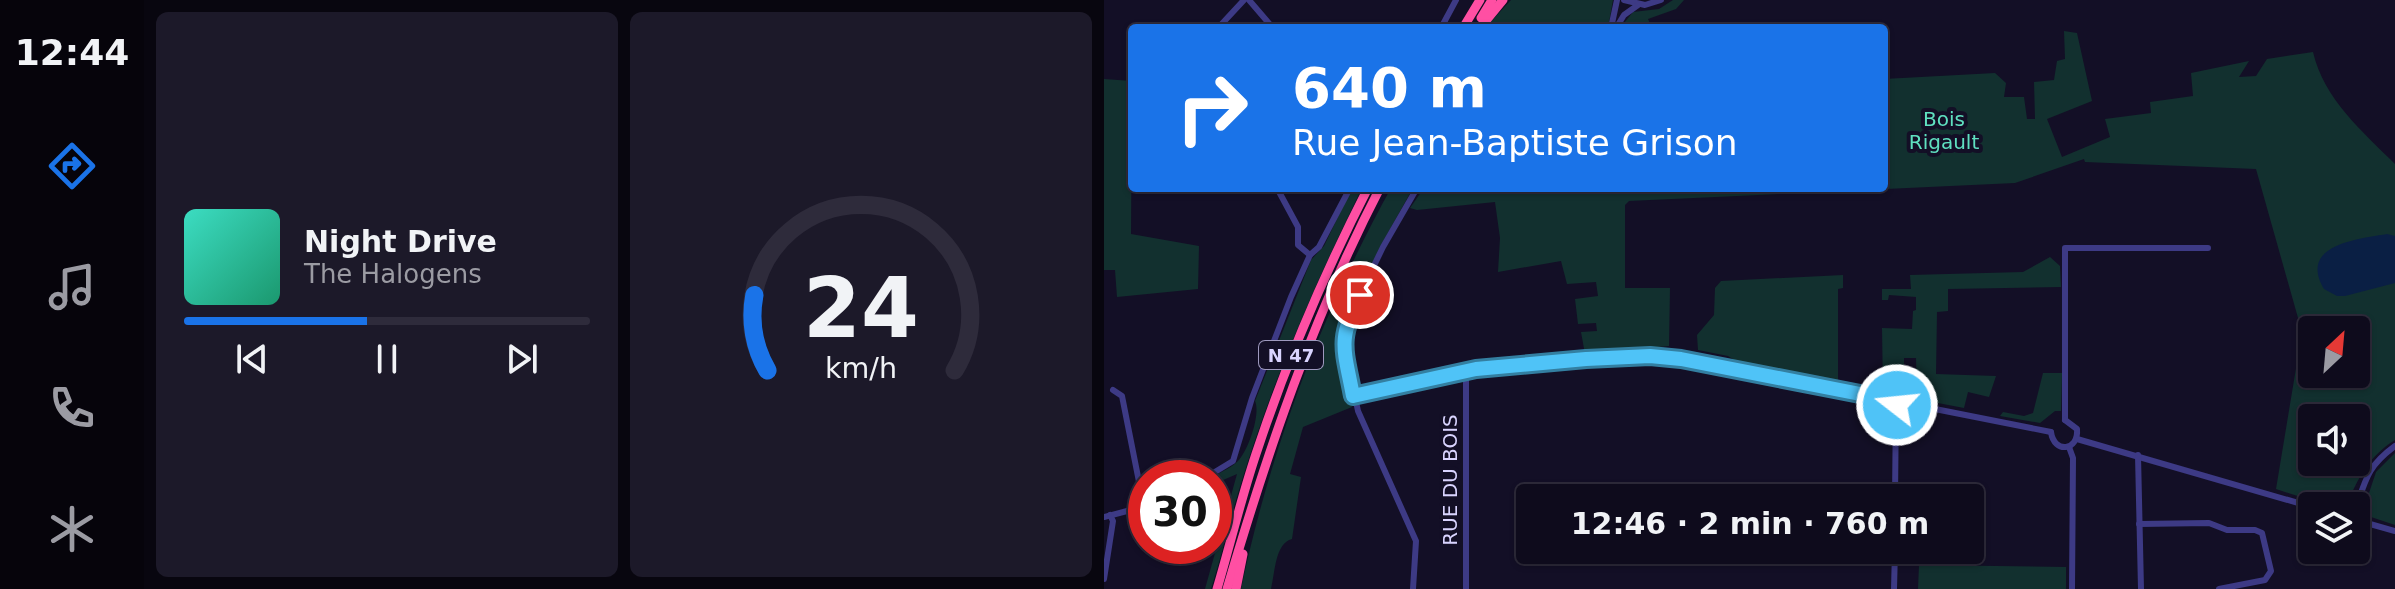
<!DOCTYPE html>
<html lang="fr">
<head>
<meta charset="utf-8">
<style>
  body { margin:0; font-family:"DejaVu Sans",sans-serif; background:#1c1929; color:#f1f3f6; height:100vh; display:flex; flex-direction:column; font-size:30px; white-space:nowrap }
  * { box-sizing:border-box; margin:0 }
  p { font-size:26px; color:#9b9ba3 }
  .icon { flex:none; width:44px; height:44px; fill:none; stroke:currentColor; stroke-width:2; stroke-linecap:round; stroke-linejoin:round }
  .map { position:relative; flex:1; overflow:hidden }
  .sheet { display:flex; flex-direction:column; gap:12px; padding:12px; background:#08060f; width:960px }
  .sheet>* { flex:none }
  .hud { position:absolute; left:24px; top:24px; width:760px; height:168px; border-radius:8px; box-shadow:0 2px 6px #0004,0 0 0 2px #2e2b3b; background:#1a73e8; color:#fff; overflow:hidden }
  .needle { width:52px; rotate:26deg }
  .controls { position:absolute; left:1194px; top:316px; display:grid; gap:16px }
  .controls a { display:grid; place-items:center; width:72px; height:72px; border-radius:8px; background:#0e0b1c; box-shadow:0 2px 6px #0004,0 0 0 2px #2e2b3b; font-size:40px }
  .speed { position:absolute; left:24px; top:460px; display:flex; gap:16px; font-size:40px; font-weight:700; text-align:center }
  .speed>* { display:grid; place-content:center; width:104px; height:104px; border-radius:50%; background:#0e0b1c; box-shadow:0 2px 6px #0004,0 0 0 2px #2e2b3b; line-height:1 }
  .speed .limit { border:12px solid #d22; background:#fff; color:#111 }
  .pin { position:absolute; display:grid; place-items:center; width:68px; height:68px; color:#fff; margin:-34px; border:4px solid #fff; border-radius:50%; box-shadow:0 2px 8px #0007 }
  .me { position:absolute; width:88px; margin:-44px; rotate:286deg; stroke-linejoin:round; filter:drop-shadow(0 0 6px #0008) }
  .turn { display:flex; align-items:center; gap:28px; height:168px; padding:0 32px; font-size:36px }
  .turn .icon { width:104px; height:104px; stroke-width:2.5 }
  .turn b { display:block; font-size:56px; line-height:68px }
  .sheet .card { flex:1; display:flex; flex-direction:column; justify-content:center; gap:12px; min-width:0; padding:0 28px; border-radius:12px; background:#1c1929 }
  .sheet .dial { align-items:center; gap:0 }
  .dial svg { height:208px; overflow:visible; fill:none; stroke:#2e2b3b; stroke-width:7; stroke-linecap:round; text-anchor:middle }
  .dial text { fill:#f1f3f6; stroke:none }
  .song { display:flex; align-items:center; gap:24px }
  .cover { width:96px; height:96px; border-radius:12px; background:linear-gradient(135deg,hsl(170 70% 55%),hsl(160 70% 35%)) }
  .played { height:8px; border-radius:4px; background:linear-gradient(90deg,#1a73e8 45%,#2e2b3b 45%) }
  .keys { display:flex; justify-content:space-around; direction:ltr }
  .sheet .tiles { flex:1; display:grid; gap:12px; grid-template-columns:repeat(2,1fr) }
  .trip { position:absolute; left:412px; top:484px; width:468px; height:80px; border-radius:8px; background:#0e0b1c; box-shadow:0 2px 6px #0004,0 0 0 2px #2e2b3b; font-weight:700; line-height:80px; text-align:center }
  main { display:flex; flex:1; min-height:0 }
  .menu { display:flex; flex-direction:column; width:144px; justify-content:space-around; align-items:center; background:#06040b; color:#9b9ba3 }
  .menu .icon { width:56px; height:56px }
  .menu .active { color:#1a73e8 }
  .menu b { font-size:36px; color:#f1f3f6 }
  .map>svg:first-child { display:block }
</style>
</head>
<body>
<main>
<nav class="menu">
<b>12:44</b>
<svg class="icon active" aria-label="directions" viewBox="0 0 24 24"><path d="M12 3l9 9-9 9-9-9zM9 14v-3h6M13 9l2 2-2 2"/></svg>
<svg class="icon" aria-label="music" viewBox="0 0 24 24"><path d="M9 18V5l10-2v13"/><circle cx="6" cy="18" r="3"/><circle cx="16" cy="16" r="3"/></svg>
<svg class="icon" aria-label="phone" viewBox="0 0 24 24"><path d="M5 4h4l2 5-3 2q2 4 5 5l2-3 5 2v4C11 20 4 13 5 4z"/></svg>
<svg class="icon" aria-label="climate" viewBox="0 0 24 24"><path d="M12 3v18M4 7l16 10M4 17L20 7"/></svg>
</nav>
<section class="sheet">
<div class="tiles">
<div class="card">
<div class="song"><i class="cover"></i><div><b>Night Drive</b><p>The Halogens</p></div></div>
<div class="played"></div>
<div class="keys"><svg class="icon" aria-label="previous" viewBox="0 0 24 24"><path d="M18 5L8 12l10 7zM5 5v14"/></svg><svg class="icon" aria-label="pause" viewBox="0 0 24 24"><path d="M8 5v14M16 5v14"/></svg><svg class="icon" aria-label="next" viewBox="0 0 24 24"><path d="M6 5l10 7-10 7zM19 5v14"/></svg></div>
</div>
<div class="card dial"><svg viewBox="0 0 100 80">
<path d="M14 69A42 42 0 1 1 86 69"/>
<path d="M14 69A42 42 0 0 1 9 40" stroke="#1a73e8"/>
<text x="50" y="56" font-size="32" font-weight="700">24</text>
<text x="50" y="72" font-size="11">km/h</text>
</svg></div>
</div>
</section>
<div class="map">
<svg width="1291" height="589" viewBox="0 0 1291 589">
  <rect width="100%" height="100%" fill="#130f26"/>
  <g fill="#12302f" fill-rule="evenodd">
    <polygon points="407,0 509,0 504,28 381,28"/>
    <polygon points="569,0 580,0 572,9 544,19 548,28 516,28 529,12 555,9"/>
    <path d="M960,31L973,33L988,101L943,119L958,157L1006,137L1001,119L1047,113L1046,102L1089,96L1087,73L1145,61L1135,77L1152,76L1163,59L1209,52C1220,99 1258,131 1291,164V440C1265,456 1254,478 1242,506H1224L1172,489L1198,332L1152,169L981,162L980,159L911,183L525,201L521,205V288H566L565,346L481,354L477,332L493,331L492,323L474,324L471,299L494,296L492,282L463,284L457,261L394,272L396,238L391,202L313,210L306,208L320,188H780V79L891,73L902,83L900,97H920L923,119H931L930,82L950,80L953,61L961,59ZM1208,330H1252V374H1208ZM1208,418H1252V462H1208Z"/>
    <polygon points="0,79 28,81 27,234 95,246 94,289 13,297 11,270 0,270"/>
    <path d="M248,188H258C212,282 170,377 139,477C127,514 119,552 107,589H101L133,474L110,484V478H106C115,473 127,468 134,461C144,451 157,414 151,401L207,260L220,246Z"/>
    <path d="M287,188H309L276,247L236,330L235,340L248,407L199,427L186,474L197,477L188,539C171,543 171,573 167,589H137C166,450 218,313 287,188Z"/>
    <polygon points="946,257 956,266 957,287 844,289 844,311 833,312 832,374 892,376 885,397 864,392 860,408 813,399 812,358 800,358 800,396 779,392 778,328 808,329 809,311 812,310 812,297 785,295 784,300 778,300 778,289 807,289 806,275 919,272"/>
    <polygon points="739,275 739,288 734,289 734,383 638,365 624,356 594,350 593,335 610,315 611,288 617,281"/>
    <polygon points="939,373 958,373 957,411 951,411 936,423 896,416 899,412 920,416 929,413"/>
    <polygon points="1291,453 1291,525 1258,514 1272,472"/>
    <polygon points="815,565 962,567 962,589 814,589"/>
  </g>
  <path fill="#0a1f44" d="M1283,234L1291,236V283L1241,296H1233L1220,289C1194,245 1253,239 1283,234Z"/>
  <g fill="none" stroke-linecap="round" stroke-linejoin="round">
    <g stroke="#3d3a85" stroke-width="6">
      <polyline points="145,0 169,28"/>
      <polyline points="520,0 541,5 557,0"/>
      <polyline points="114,28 140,0"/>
      <polyline points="337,28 352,0"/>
      <polyline points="507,28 513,0"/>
      <polyline points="512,28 520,15 534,5"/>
      <polyline points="173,188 194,227 194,245 206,255"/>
      <polyline points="362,371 362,589"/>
      <polyline points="9,390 18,396 40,507"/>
      <polyline points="249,396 372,369 482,359 546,356 609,365 947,432"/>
      <polyline points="961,420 961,248 1104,248"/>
      <path d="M947,432C950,454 975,451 973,429L961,420"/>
      <polyline points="973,439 1208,507"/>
      <polyline points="965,447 969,458 968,589"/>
      <polyline points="1034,455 1037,589"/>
      <polyline points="101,478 129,461 148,398 187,297 206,255 215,247 246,188"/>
      <polyline points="791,498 792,401"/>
      <path d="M1252,508C1262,478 1264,466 1291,446"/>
      <polyline points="0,517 42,506"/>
      <polyline points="1252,520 1291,531"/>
      <polyline points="1035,524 1105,523 1123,530 1151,530 1158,533 1167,571 1161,580 1115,589"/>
      <polyline points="0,579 9,521 6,515"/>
      <polyline points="309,589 312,541 254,411 239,340 245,317 279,247 313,188"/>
      <polyline points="790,589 791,550"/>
    </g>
    <g stroke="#ff4fa3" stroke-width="9">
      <polyline points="377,18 388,0"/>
      <polyline points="359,28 376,0"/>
      <polyline points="376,28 399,0"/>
      <path d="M113,589C127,542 138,494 154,448C184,358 221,272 264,188"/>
      <path d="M123,589C164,450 209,317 276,188"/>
      <polyline points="132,589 139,554"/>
    </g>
  </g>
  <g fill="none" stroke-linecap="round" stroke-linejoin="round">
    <defs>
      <path id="route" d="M256,295C233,341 240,348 249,396L372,369L482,359L546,356L577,359L792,401L793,405"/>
    </defs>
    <use href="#route" stroke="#337fa1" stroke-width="20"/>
    <use href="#route" stroke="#4fc3f7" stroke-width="14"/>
  </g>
  <g text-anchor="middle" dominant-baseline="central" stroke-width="8" stroke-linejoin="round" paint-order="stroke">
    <rect fill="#130f26" stroke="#9e99be" stroke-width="2" x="155" y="341" width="64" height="28" rx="6"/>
    <g font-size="18" font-weight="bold" fill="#d9d4ff">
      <text x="187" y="355">N 47</text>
    </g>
    <g font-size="20" fill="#5fe0c0" stroke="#130f26">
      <text x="840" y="119">Bois<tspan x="840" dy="23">Rigault</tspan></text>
    </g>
    <g font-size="20" fill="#d9d4ff" stroke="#130f26">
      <text transform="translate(346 480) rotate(-90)">RUE DU BOIS</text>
    </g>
  </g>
</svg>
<div class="controls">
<a><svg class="needle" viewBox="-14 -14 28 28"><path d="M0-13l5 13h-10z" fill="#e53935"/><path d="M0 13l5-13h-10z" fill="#9b9ba3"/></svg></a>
<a><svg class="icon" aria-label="sound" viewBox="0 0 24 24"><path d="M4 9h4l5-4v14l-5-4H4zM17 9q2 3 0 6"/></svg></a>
<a><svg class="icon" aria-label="layers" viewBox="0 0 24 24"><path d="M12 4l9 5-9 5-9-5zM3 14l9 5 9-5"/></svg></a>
</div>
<div class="speed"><div class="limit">30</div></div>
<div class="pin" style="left:256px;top:295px;background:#d93025"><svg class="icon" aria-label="arrive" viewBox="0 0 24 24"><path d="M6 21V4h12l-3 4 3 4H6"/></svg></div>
<svg class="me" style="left:793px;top:405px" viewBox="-20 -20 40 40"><circle r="17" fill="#4fc3f7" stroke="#fff" stroke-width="3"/><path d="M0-11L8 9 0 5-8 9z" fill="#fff"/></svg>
<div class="trip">12:46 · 2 min · 760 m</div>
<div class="hud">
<div class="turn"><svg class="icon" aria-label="right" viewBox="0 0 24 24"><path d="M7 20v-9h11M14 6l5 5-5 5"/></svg><div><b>640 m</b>Rue Jean-Baptiste Grison</div></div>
</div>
</div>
</main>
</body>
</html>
